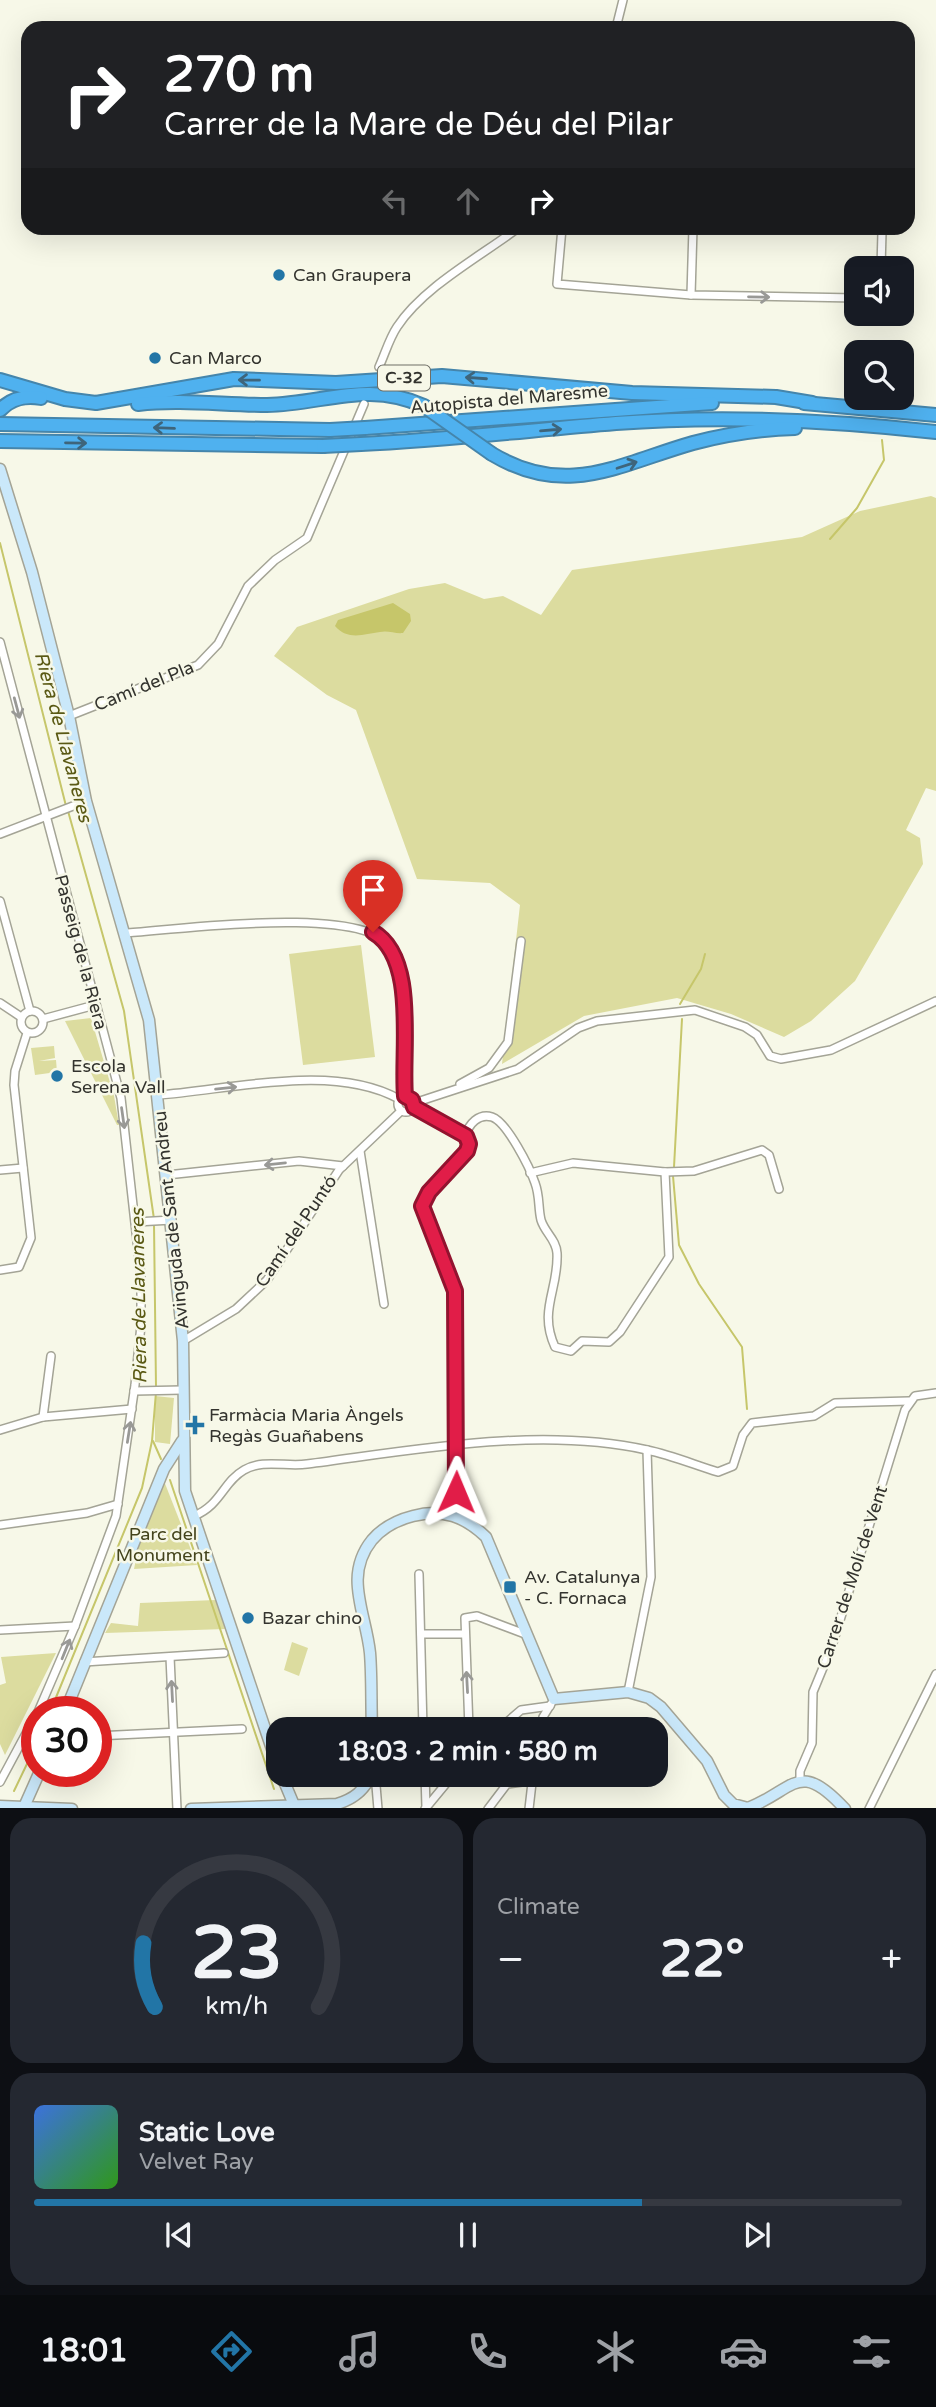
<!DOCTYPE html>
<html lang="en">
<head>
<meta charset="utf-8">
<style>
  body { margin:0; font-family:"Varela Round",sans-serif; background:#242831; color:#f1f3f6; height:100vh; display:flex; flex-direction:column; font-size:26px; white-space:nowrap }
  * { box-sizing:border-box; margin:0 }
  p { font-size:23px; color:#9ea1a6 }
  .icon { flex:none; width:38px; height:38px; fill:none; stroke:currentColor; stroke-width:2; stroke-linecap:round; stroke-linejoin:round }
  .map { position:relative; height:1808px; overflow:hidden }
  .sheet { display:flex; flex-direction:column; gap:10px; padding:10px; background:#0d0f14; flex:1 }
  .sheet>* { flex:none }
  .hud { position:absolute; left:21px; top:21px; width:894px; height:214px; border-radius:21px; box-shadow:0 7px 28px #0002; background:#202124; color:#fff; overflow:hidden }
  .buttons { position:absolute; left:844px; top:256px; display:grid; gap:14px }
  .buttons a { display:grid; place-items:center; width:70px; height:70px; border-radius:14px; background:#171b24; box-shadow:0 7px 28px #0002; font-size:35px }
  .speed { position:absolute; left:21px; top:1696px; display:flex; gap:14px; font-size:35px; font-weight:700; text-align:center }
  .speed>* { display:grid; place-content:center; width:91px; height:91px; border-radius:50%; background:#171b24; box-shadow:0 7px 28px #0002; line-height:1 }
  .speed .limit { border:10px solid #d22; background:#fff; color:#111 }
  .pin { position:absolute; display:grid; place-items:center; width:60px; height:60px; color:#fff; margin:-72px -30px; border-radius:50% 50% 50% 0; rotate:-45deg; box-shadow:0 0 7px #0007 }
  .pin .icon { rotate:45deg }
  .me { position:absolute; width:77px; margin:-38px; rotate:1deg; stroke-linejoin:round; filter:drop-shadow(0 0 5px #0008) }
  .turn { display:flex; align-items:center; gap:24px; height:147px; padding:0 28px; font-size:32px }
  .turn .icon { width:91px; height:91px; stroke-width:2.5 }
  .turn b { display:block; font-size:49px; line-height:60px }
  .lanes { display:flex; align-items:center; height:66px; padding:0 28px; background:#0003; justify-content:center; gap:35px; direction:ltr }
  .lanes .off { opacity:.35 }
  .big { font-size:52px; font-weight:700; line-height:1.1 }
  .sheet .tile { flex:1; display:flex; flex-direction:column; justify-content:center; gap:10px; min-width:0; padding:0 24px; border-radius:21px; background:#242831 }
  .sheet .dial { align-items:center; gap:0 }
  .dial svg { height:182px; overflow:visible; fill:none; stroke:#363941; stroke-width:7; stroke-linecap:round; text-anchor:middle }
  .dial text { fill:#f1f3f6; stroke:none }
  .song { display:flex; align-items:center; gap:21px }
  .cover { width:84px; height:84px; border-radius:10px; background:linear-gradient(135deg,hsl(220 70% 55%),hsl(110 70% 35%)) }
  .played { height:7px; border-radius:4px; background:linear-gradient(90deg,#2275a6 70%,#363941 70%) }
  .keys { display:flex; justify-content:space-around; direction:ltr }
  .heat { display:flex; justify-content:space-between; align-items:center; font-size:38px; direction:ltr }
  .sheet .tiles { flex:1; display:grid; gap:10px; grid-template-columns:1fr 1fr }
  .tile:last-child { grid-column:span 2 }
  .trip { position:absolute; left:266px; top:1717px; width:402px; height:70px; border-radius:21px; background:#171b24; box-shadow:0 7px 28px #0002; font-weight:700; line-height:70px; text-align:center }
  .tab-bar { display:flex; height:112px; justify-content:space-around; align-items:center; background:#090b0e; color:#9ea1a6 }
  .tab-bar .icon { width:49px; height:49px }
  .tab-bar .active { color:#2275a6 }
  .tab-bar b { font-size:32px; color:#f1f3f6 }
  .map>svg:first-child { display:block }
</style>
</head>
<body>
<div class="map">
<svg width="936" height="1809" viewBox="0 0 936 1809">
  <rect width="100%" height="100%" fill="#f7f8e8"/>
  <g fill="#dcdc9f">
    <polygon points="931,496 936,498 936,791 926,788 906,830 920,838 923,864 855,981 811,1021 784,1037 731,1014 677,998 584,1016 502,1064 520,905 490,883 417,879 356,710 327,695 274,656 297,627 409,589 445,583 484,599 503,596 541,615 572,570 802,537 860,511"/>
    <polygon points="361,945 375,1057 303,1065 289,954"/>
    <polygon points="91,1018 114,1096 119,1125 117,1125 65,1021"/>
    <polygon points="54,1046 55,1058 39,1061 56,1060 57,1072 35,1075 31,1048"/>
    <polygon points="155,1396 174,1398 170,1444 155,1442"/>
    <polygon points="164,1481 197,1565 134,1569 139,1545"/>
    <polygon points="216,1600 225,1629 105,1633 111,1623 138,1626 140,1603"/>
    <polygon points="292,1642 308,1648 299,1676 284,1670"/>
    <polygon points="56,1653 5,1755 0,1744 0,1685 6,1683 1,1657"/>
  </g>
  <path fill="#c6c66a" d="M393,603L410,614L411,621L403,633C395,634 388,630 380,632C364,634 348,641 335,626L338,620Z"/>
  <g fill="none" stroke-linecap="round" stroke-linejoin="round">
    <g stroke="#c6c66a" stroke-width="2">
      <polyline points="830,539 857,508 884,460 882,440"/>
      <polyline points="0,543 66,806"/>
      <polyline points="68,811 124,1011 154,1219"/>
      <polyline points="680,1004 701,969 705,954"/>
      <polyline points="674,1167 682,1019"/>
      <polyline points="673,1176 679,1245 699,1284 742,1347 747,1409"/>
      <polyline points="154,1224 156,1387"/>
      <polyline points="153,1441 161,1459"/>
      <polyline points="170,1480 274,1789"/>
      <polyline points="50,1712 142,1488 152,1441 156,1392"/>
      <polyline points="14,1791 37,1743"/>
    </g>
    <defs>
      <g id="street">
        <polyline points="616,28 623,0"/>
        <polyline points="562,228 557,284 691,295 856,298"/>
        <polyline points="878,228 882,232 881,268"/>
        <polyline points="691,295 693,228"/>
        <path d="M379,367C385,354 389,339 397,327C423,287 481,256 518,228"/>
        <polyline points="0,642 121,1098 141,1277 141,1325 135,1385 116,1516 75,1626 38,1712"/>
        <polyline points="69,716 198,665 218,644 248,586 275,560 307,538 364,404"/>
        <polyline points="0,834 86,801"/>
        <polyline points="0,901 30,1011"/>
        <path d="M126,933C174,930 374,902 395,952C413,995 402,1051 405,1096"/>
        <polyline points="0,1003 21,1017"/>
        <circle cx="32" cy="1022" r="11"/>
        <polyline points="43,1019 95,1005"/>
        <polyline points="460,1084 489,1068 508,1042 521,941"/>
        <path d="M158,1095C230,1090 333,1062 399,1099"/>
        <circle cx="406" cy="1104" r="8"/>
        <polyline points="414,1103 518,1069 578,1028 597,1021 695,1010 745,1027 757,1035 770,1056 781,1059 831,1050 936,1001"/>
        <polyline points="414,1107 466,1136 469,1144 429,1192 422,1206 455,1291 456,1516"/>
        <path d="M466,1136C468,1124 479,1113 492,1117C507,1122 530,1168 535,1183C540,1196 538,1208 541,1220C545,1233 556,1239 557,1253C559,1289 538,1310 555,1347L571,1351L582,1341L609,1342L620,1332L669,1257L665,1172"/>
        <polyline points="360,1151 384,1304"/>
        <polyline points="0,1170 23,1168"/>
        <polyline points="530,1173 573,1163 665,1172 694,1171 762,1150 769,1155 779,1189"/>
        <polyline points="167,1175 299,1161 343,1166"/>
        <polyline points="136,1222 172,1220"/>
        <polyline points="0,1270 19,1267 31,1238 14,1085 15,1071 27,1033"/>
        <polyline points="183,1341 236,1309 267,1280 339,1170 401,1111"/>
        <polyline points="134,1391 182,1390"/>
        <polyline points="43,1417 51,1356"/>
        <polyline points="0,1430 43,1417 132,1409"/>
        <path d="M194,1516C221,1505 223,1482 244,1470C262,1459 287,1467 307,1464C415,1450 539,1426 647,1450C671,1455 695,1465 718,1472L733,1466L743,1435L752,1423L814,1416L835,1403L909,1401"/>
        <polyline points="0,1525 87,1513 118,1504"/>
        <polyline points="419,1574 423,1729"/>
        <polyline points="0,1630 75,1626"/>
        <polyline points="421,1634 464,1634"/>
        <polyline points="170,1657 177,1809"/>
        <polyline points="84,1662 224,1653"/>
        <polyline points="628,1692 651,1577 647,1450"/>
        <polyline points="469,1729 465,1618 477,1616 525,1634"/>
        <polyline points="499,1729 521,1710 550,1706"/>
        <polyline points="541,1729 543,1717 551,1704"/>
        <polyline points="96,1736 242,1729"/>
        <polyline points="375,1774 378,1809"/>
        <polyline points="425,1774 426,1807"/>
        <polyline points="0,1782 37,1713"/>
        <polyline points="800,1782 800,1771 812,1743 813,1692 832,1646 905,1410 915,1396 936,1393"/>
        <polyline points="425,1809 454,1774"/>
        <polyline points="488,1809 507,1784 580,1774"/>
        <polyline points="529,1809 533,1774"/>
        <polyline points="869,1809 936,1674"/>
      </g>
      <g id="secondary">
        <polyline points="0,469 32,572 69,716 86,801 149,1020 183,1341 185,1491 278,1767"/>
        <polyline points="65,1712 164,1469 182,1441"/>
        <path d="M372,1729C371,1704 372,1678 370,1653C366,1613 343,1576 372,1540C383,1527 397,1520 413,1516C443,1508 465,1517 486,1537L554,1699L628,1692L649,1698L661,1707L707,1761L724,1795L733,1804L748,1808C795,1790 798,1758 845,1809"/>
        <polyline points="281,1774 294,1805"/>
        <polyline points="0,1806 72,1809"/>
        <polyline points="24,1807 40,1771"/>
        <path d="M191,1809L337,1804C353,1799 365,1791 371,1774"/>
      </g>
      <g id="highway">
        <polyline points="0,380 65,399 96,403 234,379 336,383 442,376 632,393 776,397 812,403"/>
        <polyline points="804,403 936,415"/>
        <path d="M138,404C181,399 224,405 267,405C324,404 367,380 424,406"/>
        <path d="M0,410C12,398 25,395 41,398"/>
        <polyline points="0,424 330,430"/>
        <polyline points="365,428 712,403"/>
        <polyline points="0,441 323,446"/>
        <path d="M361,444C447,440 531,430 616,423C723,415 830,420 936,432"/>
        <path d="M492,454C567,499 619,464 693,443C727,434 761,429 795,428"/>
      </g>
    </defs>
    <use href="#street" stroke="#a4a496" stroke-width="10"/>
    <use href="#secondary" stroke="#a4a496" stroke-width="13"/>
    <use href="#highway" stroke="#4585ab" stroke-width="16"/>
    <use href="#street" stroke="#fff" stroke-width="7"/>
    <use href="#secondary" stroke="#cae8fa" stroke-width="10"/>
    <use href="#highway" stroke="#4fb1ef" stroke-width="12"/>
    <defs>
      <g id="highway-bridge">
        <polyline points="424,406 492,454"/>
        <polyline points="330,430 365,428"/>
        <polyline points="323,446 361,444"/>
      </g>
    </defs>
    <use href="#highway-bridge" stroke="#4585ab" stroke-width="16" stroke-linecap="butt"/>
    <use href="#highway-bridge" stroke="#4fb1ef" stroke-width="12"/>
  </g>
  <defs><path id="oneway-shaft" d="M-6 0H5M1.5-3L5.5 0L1.5 3" fill="none" stroke-width="1.6" stroke-linecap="round" stroke-linejoin="round" transform="scale(1.75)"/></defs>
  <g stroke="#999996">
    <use href="#oneway-shaft" transform="translate(759 297) rotate(1)"/>
    <use href="#oneway-shaft" transform="translate(17 708) rotate(75)"/>
    <use href="#oneway-shaft" transform="translate(226 1088) rotate(-6)"/>
    <use href="#oneway-shaft" transform="translate(123 1118) rotate(82)"/>
    <use href="#oneway-shaft" transform="translate(275 1164) rotate(174)"/>
    <use href="#oneway-shaft" transform="translate(129 1432) rotate(-81)"/>
    <use href="#oneway-shaft" transform="translate(66 1649) rotate(-68)"/>
    <use href="#oneway-shaft" transform="translate(467 1682) rotate(-93)"/>
    <use href="#oneway-shaft" transform="translate(172 1691) rotate(-93)"/>
  </g>
  <g stroke="#3e657b">
    <use href="#oneway-shaft" transform="translate(476 378) rotate(-176)"/>
    <use href="#oneway-shaft" transform="translate(249 380) rotate(-179)"/>
    <use href="#oneway-shaft" transform="translate(164 428) rotate(-178)"/>
    <use href="#oneway-shaft" transform="translate(551 430) rotate(-5)"/>
    <use href="#oneway-shaft" transform="translate(76 443) rotate(1)"/>
    <use href="#oneway-shaft" transform="translate(627 465) rotate(-18)"/>
  </g>
  <g fill="none" stroke-linecap="round" stroke-linejoin="round">
    <defs>
      <path id="route" d="M373,932C418,958 401,1050 405,1096L412,1100L414,1107L466,1136L469,1144L467,1151L429,1192L422,1206L455,1291L456,1492"/>
    </defs>
    <use href="#route" stroke="#92132f" stroke-width="18"/>
    <use href="#route" stroke="#e11d48" stroke-width="12"/>
  </g>
  <g fill="#2275a6" stroke="#f7f8e8" stroke-width="2.5">
    <circle cx="279" cy="275" r="7"/>
    <circle cx="155" cy="358" r="7"/>
    <circle cx="57" cy="1076" r="7"/>
    <path d="M191.5 1414.5h7v7h7v7h-7v7h-7v-7h-7v-7h7z"/>
    <rect x="503" y="1580" width="14" height="14" rx="3.5"/>
    <circle cx="248" cy="1618" r="7"/>
  </g>
  <g text-anchor="middle" dominant-baseline="central" stroke-width="5" stroke-linejoin="round" paint-order="stroke">
    <rect fill="#f7f8e8" stroke="#6e6e66" stroke-width="2" x="378" y="365.5" width="52" height="25" rx="5"/>
    <g font-size="16" font-weight="bold" fill="#33332e">
      <text x="404" y="378">C-32</text>
    </g>
    <g font-size="18" fill="#33332e" stroke="#f7f8e8" text-anchor="start">
      <text x="293" y="275">Can Graupera</text>
      <text x="169" y="358">Can Marco</text>
      <text x="71" y="1066">Escola<tspan x="71" dy="21">Serena Vall</tspan></text>
      <text x="209" y="1415">Farmàcia Maria Àngels<tspan x="209" dy="21">Regàs Guañabens</tspan></text>
      <text x="524" y="1577">Av. Catalunya<tspan x="524" dy="21">- C. Fornaca</tspan></text>
      <text x="262" y="1618">Bazar chino</text>
    </g>
    <g font-size="18" fill="#33332e" stroke="#f7f8e8">
      <text transform="translate(509 399) rotate(-5)">Autopista del Maresme</text>
      <text transform="translate(144 686) rotate(-22)">Camí del Pla</text>
      <text transform="translate(81 952) rotate(75)">Passeig de la Riera</text>
      <text transform="translate(171 1220) rotate(-96)">Avinguda de Sant Andreu</text>
      <text transform="translate(296 1231) rotate(-56)">Camí del Puntó</text>
      <text transform="translate(852 1577) rotate(-72)">Carrer de Molí de Vent</text>
    </g>
    <g font-size="18" fill="#43431b" stroke="#f7f8e8">
      <text x="163" y="1534">Parc del<tspan x="163" dy="21">Monument</tspan></text>
    </g>
    <g font-size="19" font-style="italic" fill="#5a5914" stroke="#f7f8e8">
      <text transform="translate(63 737) rotate(75)">Riera de Llavaneres</text>
      <text transform="translate(139 1296) rotate(-91)">Riera de Llavaneres</text>
    </g>
  </g>
</svg>
<div class="buttons">
<a><svg class="icon" aria-label="sound" viewBox="0 0 24 24"><path d="M4 9h4l5-4v14l-5-4H4zM17 9q2 3 0 6"/></svg></a>
<a><svg class="icon" aria-label="search" viewBox="0 0 24 24"><circle cx="10" cy="10" r="6"/><path d="M15 15l6 6"/></svg></a>
</div>
<div class="speed"><div class="limit">30</div></div>
<div class="pin" style="left:373px;top:932px;background:#d93025"><svg class="icon" aria-label="arrive" viewBox="0 0 24 24"><path d="M6 21V4h12l-3 4 3 4H6"/></svg></div>
<svg class="me" style="left:456px;top:1492px" viewBox="-20 -20 40 40"><path d="M0-17L14 15 0 8-14 15z" fill="#e11d48" stroke="#fff" stroke-width="4"/></svg>
<div class="trip">18:03 · 2 min · 580 m</div>
<div class="hud">
<div class="turn"><svg class="icon" aria-label="right" viewBox="0 0 24 24"><path d="M7 20v-9h11M14 6l5 5-5 5"/></svg><div><b>270 m</b>Carrer de la Mare de Déu del Pilar</div></div>
<div class="lanes"><svg class="icon off" aria-label="left" viewBox="0 0 24 24"><path d="M17 20v-9H6M10 6l-5 5 5 5"/></svg><svg class="icon off" aria-label="ahead" viewBox="0 0 24 24"><path d="M12 20V5M6 11l6-6 6 6"/></svg><svg class="icon" aria-label="right" viewBox="0 0 24 24"><path d="M7 20v-9h11M14 6l5 5-5 5"/></svg></div>
</div>
</div>
<section class="sheet">
<div class="tiles">
<div class="tile dial"><svg viewBox="0 0 100 80">
<path d="M14 69A42 42 0 1 1 86 69"/>
<path d="M14 69A42 42 0 0 1 9 41" stroke="#2275a6"/>
<text x="50" y="56" font-size="32" font-weight="700">23</text>
<text x="50" y="72" font-size="11">km/h</text>
</svg></div>
<div class="tile"><p>Climate</p>
<div class="heat"><a>−</a><b class="big">22°</b><a>+</a></div>
</div>
<div class="tile">
<div class="song"><i class="cover"></i><div><b>Static Love</b><p>Velvet Ray</p></div></div>
<div class="played"></div>
<div class="keys"><svg class="icon" aria-label="previous" viewBox="0 0 24 24"><path d="M18 5L8 12l10 7zM5 5v14"/></svg><svg class="icon" aria-label="pause" viewBox="0 0 24 24"><path d="M8 5v14M16 5v14"/></svg><svg class="icon" aria-label="next" viewBox="0 0 24 24"><path d="M6 5l10 7-10 7zM19 5v14"/></svg></div>
</div>
</div>
</section>
<nav class="tab-bar">
<b>18:01</b>
<svg class="icon active" aria-label="directions" viewBox="0 0 24 24"><path d="M12 3l9 9-9 9-9-9zM9 14v-3h6M13 9l2 2-2 2"/></svg>
<svg class="icon" aria-label="music" viewBox="0 0 24 24"><path d="M9 18V5l10-2v13"/><circle cx="6" cy="18" r="3"/><circle cx="16" cy="16" r="3"/></svg>
<svg class="icon" aria-label="phone" viewBox="0 0 24 24"><path d="M5 4h4l2 5-3 2q2 4 5 5l2-3 5 2v4C11 20 4 13 5 4z"/></svg>
<svg class="icon" aria-label="climate" viewBox="0 0 24 24"><path d="M12 3v18M4 7l16 10M4 17L20 7"/></svg>
<svg class="icon" aria-label="car" viewBox="0 0 24 24"><path d="M5 17H2v-5l4-1 3-4h7l3 4 3 1v5h-3M9 17h6M6 11h13"/><circle cx="7" cy="17" r="2"/><circle cx="17" cy="17" r="2"/></svg>
<svg class="icon" aria-label="filters" viewBox="0 0 24 24"><path d="M4 7h16M4 17h16"/><circle cx="9" cy="7" r="2"/><circle cx="15" cy="17" r="2"/></svg>
</nav>
</body>
</html>
